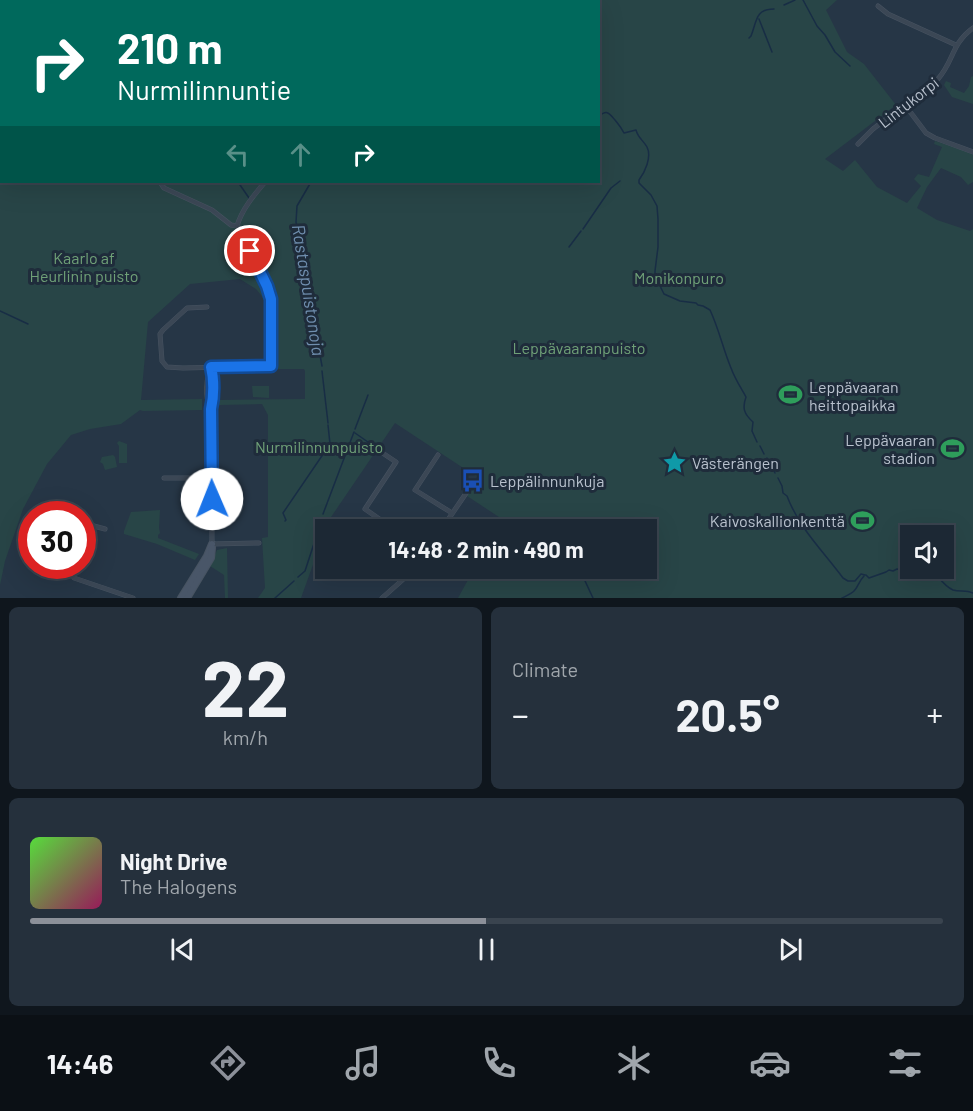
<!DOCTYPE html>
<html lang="en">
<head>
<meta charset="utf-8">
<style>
  body { margin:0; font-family:Barlow,sans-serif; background:#25303c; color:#f1f3f6; height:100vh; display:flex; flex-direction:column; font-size:22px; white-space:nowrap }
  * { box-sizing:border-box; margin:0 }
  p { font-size:20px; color:#a0a6ac }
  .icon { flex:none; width:33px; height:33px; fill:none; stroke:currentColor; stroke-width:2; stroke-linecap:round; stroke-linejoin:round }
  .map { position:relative; height:598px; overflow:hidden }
  .panel { display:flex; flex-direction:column; gap:9px; padding:9px; background:#0f161d; flex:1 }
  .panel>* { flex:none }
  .guide { position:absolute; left:0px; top:0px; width:600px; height:183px; box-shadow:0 6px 24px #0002,0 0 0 2px #3a444f; background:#00695c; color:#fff; overflow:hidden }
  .buttons { position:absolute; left:900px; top:525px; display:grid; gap:12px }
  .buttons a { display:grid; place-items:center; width:54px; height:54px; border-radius:0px; background:#1c2834; box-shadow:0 6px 24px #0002,0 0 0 2px #3a444f; font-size:30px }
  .speed { position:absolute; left:18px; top:501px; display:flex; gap:12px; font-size:30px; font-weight:700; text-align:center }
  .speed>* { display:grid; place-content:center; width:78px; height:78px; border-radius:50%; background:#1c2834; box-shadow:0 6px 24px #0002,0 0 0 2px #3a444f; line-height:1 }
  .speed .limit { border:9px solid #d22; background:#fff; color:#111 }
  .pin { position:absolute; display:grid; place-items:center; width:51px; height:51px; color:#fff; margin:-26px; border:3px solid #fff; border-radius:50%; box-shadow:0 2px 6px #0007 }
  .me { position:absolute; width:66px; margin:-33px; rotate:359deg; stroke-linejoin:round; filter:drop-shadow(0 0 4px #0008) }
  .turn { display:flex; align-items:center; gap:21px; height:126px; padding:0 18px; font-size:27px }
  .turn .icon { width:78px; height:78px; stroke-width:2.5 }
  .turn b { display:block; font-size:42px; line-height:51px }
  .lanes { display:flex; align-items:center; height:57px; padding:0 18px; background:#0003; justify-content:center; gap:30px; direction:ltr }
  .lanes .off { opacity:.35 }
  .big { font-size:45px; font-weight:700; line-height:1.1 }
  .panel .card { flex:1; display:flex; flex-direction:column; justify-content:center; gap:9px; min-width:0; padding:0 21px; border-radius:9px; background:#25303c }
  .panel .dial { align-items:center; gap:0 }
  .dial b { font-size:78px; line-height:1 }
  .song { display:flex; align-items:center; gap:18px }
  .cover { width:72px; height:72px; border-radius:9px; background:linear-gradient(135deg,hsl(110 70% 55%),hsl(330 70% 35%)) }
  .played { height:6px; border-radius:3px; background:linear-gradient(90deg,#8c9099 50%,#3a444f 50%) }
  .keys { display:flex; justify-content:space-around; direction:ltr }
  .heat { display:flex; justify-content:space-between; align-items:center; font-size:33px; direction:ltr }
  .panel .tiles { flex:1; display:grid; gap:9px; grid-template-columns:1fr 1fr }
  .card:last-child { grid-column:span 2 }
  .trip { position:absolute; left:315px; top:519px; width:342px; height:60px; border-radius:0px; background:#1c2834; box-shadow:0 6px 24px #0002,0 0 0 2px #3a444f; font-weight:700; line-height:60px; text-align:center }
  .tab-bar { display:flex; height:96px; justify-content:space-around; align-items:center; background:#0b1015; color:#a0a6ac }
  .tab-bar .icon { width:42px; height:42px }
  .tab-bar .current { color:#8c9099 }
  .tab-bar b { font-size:27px; color:#f1f3f6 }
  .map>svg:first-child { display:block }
</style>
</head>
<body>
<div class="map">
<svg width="973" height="598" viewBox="0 0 973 598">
  <rect width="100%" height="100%" fill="#263646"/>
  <g fill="#284547" fill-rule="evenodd">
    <path d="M0,0H837L826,10L847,52L864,64L896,105L825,159L843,171L855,160L877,187L907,203L921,186L914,179L918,174L929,177L942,147L934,144L935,141L965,150L973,155V182L968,185L961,177L941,168L927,187L917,208L937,220L970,231L973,229V598H458L474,569L646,568V530L496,529L502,519L467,496C471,490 476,489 480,484V479L395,423L329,520L301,598H258L265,588L262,538L268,537V415L262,404L219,405L218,400L305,399V371L304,369H274V288L271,285H267L263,287L262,290L267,298V307L261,295L256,289L240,279L190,284L148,322L141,400L202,399V410L143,411L140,410L121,424L90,429L71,435L47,464L23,509L5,561L0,585ZM2,2H598V182H2ZM910,536H944V568H910Z"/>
    <polygon points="973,76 973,104 952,97 944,85 946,81 951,83 950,87 964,93 969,86 971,77"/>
    <polygon points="252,386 269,386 269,398 253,397"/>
    <polygon points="119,441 127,444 127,463 119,463 119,446 117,443"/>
    <polygon points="113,455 115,457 117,467 105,470 103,464 100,462 102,457"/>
    <polygon points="160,510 159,528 160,533 158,535 158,538 199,554 195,560 157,544 124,534 124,531 131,512"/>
    <polygon points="227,548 228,598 225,598 224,575 210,566 217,550"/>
  </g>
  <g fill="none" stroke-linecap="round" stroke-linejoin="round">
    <g stroke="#182d45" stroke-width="1.5">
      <polyline points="490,0 491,2"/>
      <polyline points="803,0 817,26 825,35 835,52 850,66"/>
      <polyline points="114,2 116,0"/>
      <polyline points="353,2 354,0"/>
      <polyline points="784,5 795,0"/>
      <polyline points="759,19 772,52"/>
      <path d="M749,38L751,36C757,21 755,9 774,9"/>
      <polyline points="0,103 2,102"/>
      <path d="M598,117C607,109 609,113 615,120C619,125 621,127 624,133L636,130C638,138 643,140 647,147C652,157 645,172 639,180V183L651,195L657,206L658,219V247L655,271V276L660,281L661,288L664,294L680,301L696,303L698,305L703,306L710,310C719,329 723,349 731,368C735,379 741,388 746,397C742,408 744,414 753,422L752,431L757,442"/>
      <polyline points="238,182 249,198"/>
      <polyline points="311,182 297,206 296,222 322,366"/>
      <polyline points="583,229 611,188 620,181"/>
      <polyline points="569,247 581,231"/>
      <polyline points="0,311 28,324"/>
      <polyline points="322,371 328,423"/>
      <polyline points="355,429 368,395"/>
      <polyline points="355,433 378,449"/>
      <polyline points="760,446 764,454"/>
      <polyline points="767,458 775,473"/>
      <path d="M778,478L782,486L783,493L787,496C799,528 823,551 843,578L848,581H855L861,574L865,575"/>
      <polyline points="323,514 354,432"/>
      <polyline points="285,521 286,520 283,513 330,444 328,425"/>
      <polyline points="579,568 593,598"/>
      <path d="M930,568C938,575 943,586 953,590C960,592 966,590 973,593"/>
      <path d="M866,575L869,578L886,572L889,570L893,571L897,569C904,569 909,572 916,570L917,568"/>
      <polyline points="298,577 305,571 322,519"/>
      <polyline points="275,598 294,581"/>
      <path d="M842,598C846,596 851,594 854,591C858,587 859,581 864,576"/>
    </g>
    <defs>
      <g id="street">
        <polyline points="878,6 888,14 956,45"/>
        <polyline points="905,105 926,133 935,138 973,152"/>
        <path d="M858,144L873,129L938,79C954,61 951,44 973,28"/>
        <polyline points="160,182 164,188 212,210 231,225 237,226"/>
        <path d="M207,307L187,308L163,330L160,334L162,361L167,367L183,368L271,366L270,294L250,251L247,235L237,226C242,209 254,195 265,182"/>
        <path d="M211,367C215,379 214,397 211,409L212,544L259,543"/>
        <path d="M210,408C205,397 206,378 211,367"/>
        <polyline points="381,452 396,462 365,509 395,530"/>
        <polyline points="438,455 415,490 452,513"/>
        <polyline points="164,478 212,478"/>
        <polyline points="36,508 39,507 61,514"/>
        <polyline points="82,523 90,525 82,545"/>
        <polyline points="90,525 105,529"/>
        <polyline points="441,530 473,483"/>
        <polyline points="66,572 72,574 74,578 133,598"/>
        <polyline points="72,574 75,566"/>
        <polyline points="382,598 416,568"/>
      </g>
      <g id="secondary">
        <polyline points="181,598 207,556 212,544"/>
        <polyline points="187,598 211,558 212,548"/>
      </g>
    </defs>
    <use href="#street" stroke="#475361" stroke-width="5"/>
    <use href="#secondary" stroke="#475361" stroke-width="8"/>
    <use href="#street" stroke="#3b4755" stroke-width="4"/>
    <use href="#secondary" stroke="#495668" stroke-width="6"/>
  </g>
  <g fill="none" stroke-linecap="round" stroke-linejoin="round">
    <defs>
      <path id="route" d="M212,499L211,409C214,396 214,379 211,367L271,366V299L267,286L250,251"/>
    </defs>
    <use href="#route" stroke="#114b97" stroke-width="15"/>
    <use href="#route" stroke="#1a73e8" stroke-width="10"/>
  </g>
  <defs>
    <symbol id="stadium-bare" viewBox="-9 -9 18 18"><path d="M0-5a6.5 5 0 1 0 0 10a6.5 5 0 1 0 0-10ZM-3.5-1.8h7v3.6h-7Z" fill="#2e9e5b" stroke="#1f2c3b" stroke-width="2.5" paint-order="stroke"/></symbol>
    <symbol id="sight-bare" viewBox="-9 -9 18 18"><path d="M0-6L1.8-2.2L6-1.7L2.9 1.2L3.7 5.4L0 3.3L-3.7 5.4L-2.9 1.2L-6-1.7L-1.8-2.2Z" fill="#0f9aa8" stroke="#1f2c3b" stroke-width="2.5" paint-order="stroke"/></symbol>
    <symbol id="bus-bare" viewBox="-9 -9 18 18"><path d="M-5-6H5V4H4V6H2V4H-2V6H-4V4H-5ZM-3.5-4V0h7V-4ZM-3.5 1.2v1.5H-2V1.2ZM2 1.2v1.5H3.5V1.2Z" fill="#1a4fb4" stroke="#1f2c3b" stroke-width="2.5" paint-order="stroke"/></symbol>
  </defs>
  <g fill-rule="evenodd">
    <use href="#stadium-bare" x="774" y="378" width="33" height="33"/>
    <use href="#stadium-bare" x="936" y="432" width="33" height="33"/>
    <use href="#sight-bare" x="658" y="446" width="33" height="33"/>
    <use href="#bus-bare" x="456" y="464" width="33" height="33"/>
    <use href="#stadium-bare" x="846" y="504" width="33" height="33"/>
  </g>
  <g text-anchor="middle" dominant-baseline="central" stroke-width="6" stroke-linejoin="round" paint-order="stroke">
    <g font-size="16" fill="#b9c2ce" stroke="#1f2c3b">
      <text transform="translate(908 102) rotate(-38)">Lintukorpi</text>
    </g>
    <g font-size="16" fill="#6fa077" stroke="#1f2c3b">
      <text x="84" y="257">Kaarlo af<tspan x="84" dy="18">Heurlinin puisto</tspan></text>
      <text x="679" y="277">Monikonpuro</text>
      <text x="579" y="347">Leppävaaranpuisto</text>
      <text x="319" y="446">Nurmilinnunpuisto</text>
    </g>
    <g font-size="16" fill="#b9c2ce" stroke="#1f2c3b" text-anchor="start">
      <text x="809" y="386">Leppävaaran<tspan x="809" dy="18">heittopaikka</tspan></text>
      <text x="935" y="439" text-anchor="end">Leppävaaran<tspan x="935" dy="18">stadion</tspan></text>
      <text x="692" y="462">Västerängen</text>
      <text x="490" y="480">Leppälinnunkuja</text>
      <text x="845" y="520" text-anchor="end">Kaivoskallionkenttä</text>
    </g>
    <g font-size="18" font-style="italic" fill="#708faf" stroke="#1f2c3b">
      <text transform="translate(309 290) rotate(81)">Rastaspuistonoja</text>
    </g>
  </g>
</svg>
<div class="buttons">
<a><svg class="icon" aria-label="sound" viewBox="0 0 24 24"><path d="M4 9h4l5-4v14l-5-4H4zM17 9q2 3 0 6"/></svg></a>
</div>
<div class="speed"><div class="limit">30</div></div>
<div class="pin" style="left:250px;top:251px;background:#d93025"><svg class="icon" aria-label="arrive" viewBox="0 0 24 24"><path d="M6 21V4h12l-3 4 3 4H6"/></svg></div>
<svg class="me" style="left:212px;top:499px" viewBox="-20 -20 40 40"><circle r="19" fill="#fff"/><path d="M0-13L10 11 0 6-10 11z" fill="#1a73e8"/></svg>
<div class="trip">14:48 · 2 min · 490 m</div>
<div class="guide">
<div class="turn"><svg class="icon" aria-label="right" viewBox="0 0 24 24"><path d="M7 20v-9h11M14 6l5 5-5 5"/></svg><div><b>210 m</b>Nurmilinnuntie</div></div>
<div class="lanes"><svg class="icon off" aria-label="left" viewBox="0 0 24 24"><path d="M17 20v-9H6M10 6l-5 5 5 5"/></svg><svg class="icon off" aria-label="ahead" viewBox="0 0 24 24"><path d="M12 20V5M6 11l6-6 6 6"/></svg><svg class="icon" aria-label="right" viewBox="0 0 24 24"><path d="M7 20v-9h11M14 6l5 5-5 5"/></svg></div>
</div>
</div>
<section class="panel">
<div class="tiles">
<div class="card dial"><b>22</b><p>km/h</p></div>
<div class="card"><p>Climate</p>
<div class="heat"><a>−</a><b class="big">20.5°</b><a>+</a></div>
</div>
<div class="card">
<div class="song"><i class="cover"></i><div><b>Night Drive</b><p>The Halogens</p></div></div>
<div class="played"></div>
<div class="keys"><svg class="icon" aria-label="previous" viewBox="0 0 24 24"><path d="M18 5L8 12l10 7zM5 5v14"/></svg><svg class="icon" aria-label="pause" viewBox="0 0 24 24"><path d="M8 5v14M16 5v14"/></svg><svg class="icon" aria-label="next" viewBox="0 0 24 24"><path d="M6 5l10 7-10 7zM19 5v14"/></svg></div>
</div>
</div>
</section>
<nav class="tab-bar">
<b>14:46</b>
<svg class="icon current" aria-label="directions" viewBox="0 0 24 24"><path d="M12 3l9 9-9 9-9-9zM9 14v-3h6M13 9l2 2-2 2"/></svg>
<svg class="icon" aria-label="music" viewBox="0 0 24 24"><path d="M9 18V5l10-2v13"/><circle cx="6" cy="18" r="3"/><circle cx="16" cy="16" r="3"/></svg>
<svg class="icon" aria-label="phone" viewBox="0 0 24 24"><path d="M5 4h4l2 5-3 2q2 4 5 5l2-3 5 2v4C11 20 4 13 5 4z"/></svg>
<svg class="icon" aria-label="climate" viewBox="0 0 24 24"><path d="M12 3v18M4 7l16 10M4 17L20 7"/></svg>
<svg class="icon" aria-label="car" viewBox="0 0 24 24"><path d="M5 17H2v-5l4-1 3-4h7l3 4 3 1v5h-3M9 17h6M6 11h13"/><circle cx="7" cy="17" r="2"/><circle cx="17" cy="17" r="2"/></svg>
<svg class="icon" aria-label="filters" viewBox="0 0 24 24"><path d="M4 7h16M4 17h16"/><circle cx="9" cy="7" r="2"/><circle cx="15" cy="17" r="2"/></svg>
</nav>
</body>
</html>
